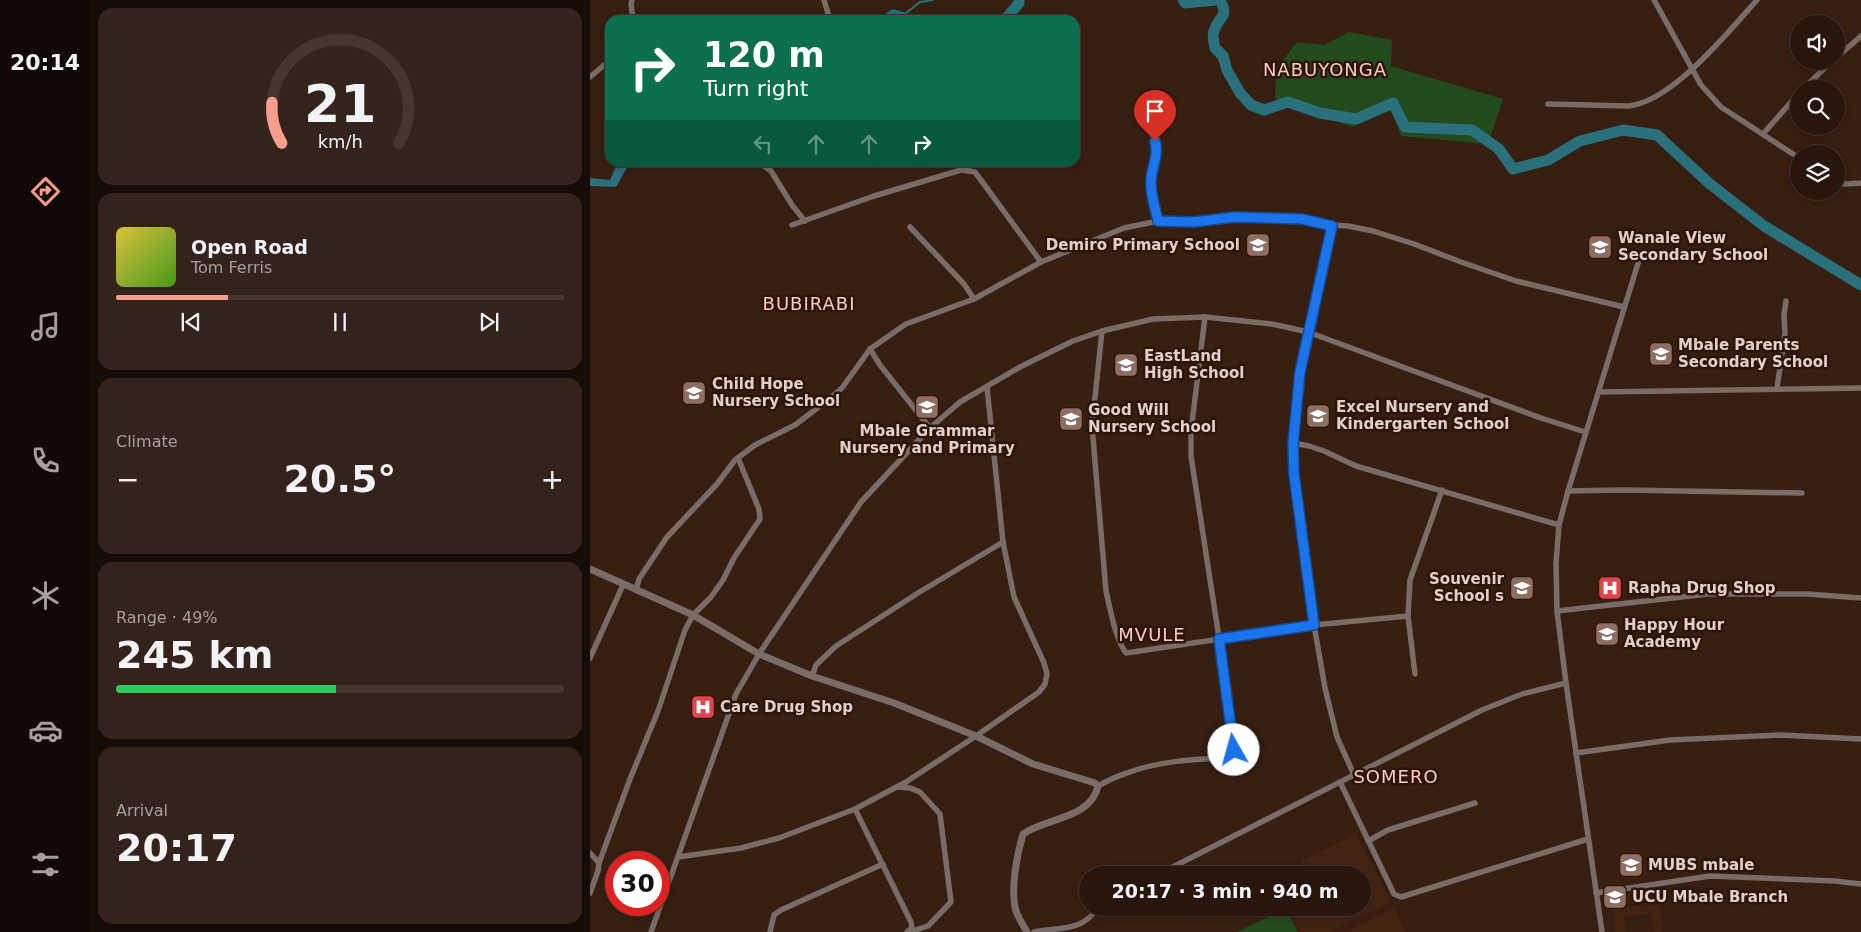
<!DOCTYPE html>
<html lang="en">
<head>
<meta charset="utf-8">
<style>
  body { margin:0; font-family:"DejaVu Sans",sans-serif; background:#34231b; color:#f1f3f6; height:100vh; display:flex; flex-direction:column; font-size:19px; white-space:nowrap }
  * { box-sizing:border-box; margin:0 }
  p { font-size:16px; color:#a59f9d }
  .icon { flex:none; width:28px; height:28px; fill:none; stroke:currentColor; stroke-width:2; stroke-linecap:round; stroke-linejoin:round }
  .map { position:relative; flex:1; overflow:hidden }
  .side { display:flex; flex-direction:column; gap:8px; padding:8px; background:#160c07; width:500px }
  .side>* { flex:none }
  .banner { position:absolute; left:15px; top:15px; width:475px; height:152px; border-radius:15px; box-shadow:0 2px 8px #0003,0 0 0 1px #44352e; background:#0b6e4f; color:#fff; overflow:hidden }
  .tools { position:absolute; left:1200px; top:15px; display:grid; gap:10px }
  .tools a { display:grid; place-items:center; width:55px; height:55px; border-radius:50%; background:#28160d; box-shadow:0 2px 8px #0003,0 0 0 1px #44352e; font-size:25px }
  .speed { position:absolute; left:15px; top:851px; display:flex; gap:10px; font-size:25px; font-weight:700; text-align:center }
  .speed>* { display:grid; place-content:center; width:65px; height:65px; border-radius:50%; background:#28160d; box-shadow:0 2px 8px #0003,0 0 0 1px #44352e; line-height:1 }
  .speed .limit { border:8px solid #d22; background:#fff; color:#111 }
  .pin { position:absolute; display:grid; place-items:center; width:42px; height:42px; color:#fff; margin:-51px -21px; border-radius:50% 50% 50% 0; rotate:-45deg; box-shadow:0 0 5px #0007 }
  .pin .icon { rotate:45deg }
  .me { position:absolute; width:55px; margin:-28px; rotate:353deg; stroke-linejoin:round; filter:drop-shadow(0 0 4px #0008) }
  .turn { display:flex; align-items:center; gap:18px; height:105px; padding:0 15px; font-size:22px }
  .turn .icon { width:65px; height:65px; stroke-width:2.5 }
  .turn b { display:block; font-size:35px; line-height:42px }
  .lanes { display:flex; align-items:center; height:48px; padding:0 15px; background:#0003; justify-content:center; gap:25px; direction:ltr }
  .lanes .off { opacity:.35 }
  .big { font-size:38px; font-weight:800; line-height:1.1 }
  .side .tile { flex:1; display:flex; flex-direction:column; justify-content:center; gap:8px; min-width:0; padding:0 18px; border-radius:15px; background:#34231b }
  .side .dial { align-items:center; gap:0 }
  .dial svg { height:130px; overflow:visible; fill:none; stroke:#44352e; stroke-width:7; stroke-linecap:round; text-anchor:middle }
  .dial text { fill:#f1f3f6; stroke:none }
  .song { display:flex; align-items:center; gap:15px }
  .cover { width:60px; height:60px; border-radius:8px; background:linear-gradient(135deg,hsl(50 70% 55%),hsl(100 70% 35%)) }
  .played { height:5px; border-radius:2px; background:linear-gradient(90deg,#f59d8f 25%,#44352e 25%) }
  .keys { display:flex; justify-content:space-around; direction:ltr }
  .heat { display:flex; justify-content:space-between; align-items:center; font-size:28px; direction:ltr }
  .charge { height:8px; border-radius:4px; background:linear-gradient(90deg,#34c759 49%,#44352e 0) }
  .trip { position:absolute; left:489px; top:866px; width:292px; height:50px; border-radius:25px; background:#28160d; box-shadow:0 2px 8px #0003,0 0 0 1px #44352e; font-weight:800; line-height:50px; text-align:center }
  main { display:flex; flex:1; min-height:0 }
  .tabs { display:flex; flex-direction:column; width:90px; justify-content:space-around; align-items:center; background:#100905; color:#a59f9d }
  .tabs .icon { width:35px; height:35px }
  .tabs .active { color:#f59d8f }
  .tabs b { font-size:22px; color:#f1f3f6 }
  .map>svg:first-child { display:block }
</style>
</head>
<body>
<main>
<nav class="tabs">
<b>20:14</b>
<svg class="icon active" aria-label="directions" viewBox="0 0 24 24"><path d="M12 3l9 9-9 9-9-9zM9 14v-3h6M13 9l2 2-2 2"/></svg>
<svg class="icon" aria-label="music" viewBox="0 0 24 24"><path d="M9 18V5l10-2v13"/><circle cx="6" cy="18" r="3"/><circle cx="16" cy="16" r="3"/></svg>
<svg class="icon" aria-label="phone" viewBox="0 0 24 24"><path d="M5 4h4l2 5-3 2q2 4 5 5l2-3 5 2v4C11 20 4 13 5 4z"/></svg>
<svg class="icon" aria-label="climate" viewBox="0 0 24 24"><path d="M12 3v18M4 7l16 10M4 17L20 7"/></svg>
<svg class="icon" aria-label="car" viewBox="0 0 24 24"><path d="M5 17H2v-5l4-1 3-4h7l3 4 3 1v5h-3M9 17h6M6 11h13"/><circle cx="7" cy="17" r="2"/><circle cx="17" cy="17" r="2"/></svg>
<svg class="icon" aria-label="filters" viewBox="0 0 24 24"><path d="M4 7h16M4 17h16"/><circle cx="9" cy="7" r="2"/><circle cx="15" cy="17" r="2"/></svg>
</nav>
<section class="side">
<div class="tile dial"><svg viewBox="0 0 100 80">
<path d="M14 69A42 42 0 1 1 86 69"/>
<path d="M14 69A42 42 0 0 1 8 44" stroke="#f59d8f"/>
<text x="50" y="56" font-size="32" font-weight="700">21</text>
<text x="50" y="72" font-size="11">km/h</text>
</svg></div>
<div class="tile">
<div class="song"><i class="cover"></i><div><b>Open Road</b><p>Tom Ferris</p></div></div>
<div class="played"></div>
<div class="keys"><svg class="icon" aria-label="previous" viewBox="0 0 24 24"><path d="M18 5L8 12l10 7zM5 5v14"/></svg><svg class="icon" aria-label="pause" viewBox="0 0 24 24"><path d="M8 5v14M16 5v14"/></svg><svg class="icon" aria-label="next" viewBox="0 0 24 24"><path d="M6 5l10 7-10 7zM19 5v14"/></svg></div>
</div>
<div class="tile"><p>Climate</p>
<div class="heat"><a>−</a><b class="big">20.5°</b><a>+</a></div>
</div>
<div class="tile"><p>Range · 49%</p><b class="big">245 km</b><div class="charge"></div></div>
<div class="tile"><p>Arrival</p><b class="big">20:17</b></div>
</section>
<div class="map">
<svg width="1271" height="932" viewBox="0 0 1271 932">
  <rect width="100%" height="100%" fill="#361e11"/>
  <g fill="#412312">
    <polygon points="766,834 801,902 739,932 710,932 697,908 772,908 772,875 704,875 715,870 711,861"/>
    <polygon points="1070,904 1073,932 1064,932 1061,913 1034,916 1036,932 1025,932 1023,908"/>
    <polygon points="804,908 816,932 756,932"/>
  </g>
  <g fill="#224a1c">
    <polygon points="759,32 802,40 801,66 913,99 898,144 811,136 801,110 762,127 685,99 686,69 707,42 734,45"/>
    <polygon points="696,908 708,932 647,932"/>
  </g>
  <polygon fill="#2a707c" points="28,162 44,163 45,164 39,164 26,187 0,186 0,178 20,180"/>
  <g fill="none" stroke-linecap="round" stroke-linejoin="round">
    <polyline stroke="#2a707c" stroke-width="2" points="311,17 330,2 343,0"/>
    <g stroke="#2a707c" stroke-width="11">
      <polyline points="593,0 595,3 625,0"/>
      <path d="M630,0C640,18 628,16 624,31C622,35 624,43 625,48L633,56L637,70L650,93L661,105L674,110L698,102L730,113L766,119L803,103L815,127L882,130L909,149L923,169L958,160L990,141L1033,130L1067,135L1120,184L1174,226L1271,285"/>
      <polyline points="297,20 303,15 311,17 314,20"/>
      <polyline points="415,20 429,3 429,0"/>
    </g>
    <g stroke="#796b66" stroke-width="5.5">
      <polyline points="42,0 41,4 43,20"/>
      <polyline points="234,0 240,20"/>
      <polyline points="1064,0 1111,85 1131,107 1209,158"/>
      <polyline points="1246,58 1271,36"/>
      <polyline points="0,77 20,60"/>
      <polyline points="1213,89 1242,61"/>
      <path d="M958,104L1038,106C1082,102 1138,32 1167,0"/>
      <polyline points="559,125 567,149 561,181 568,221"/>
      <polyline points="1173,134 1209,93"/>
      <polyline points="173,165 181,171 202,205 215,221"/>
      <polyline points="372,169 379,167 383,162"/>
      <polyline points="1246,182 1255,184 1271,183"/>
      <polyline points="202,225 284,196 371,170 385,172 451,262"/>
      <polyline points="742,225 710,372 703,443 704,474 724,625 735,688 747,737 764,775"/>
      <polyline points="320,227 374,284 384,299"/>
      <path d="M512,331L502,426L516,591C520,608 525,638 536,653L724,625L818,616"/>
      <polyline points="1187,388 1195,333 1194,315 1196,301"/>
      <polyline points="1009,392 1271,388"/>
      <polyline points="340,428 290,365 280,349 316,324 384,299 451,262 534,228 568,221 603,222 645,217 712,219 742,225 758,226 783,231 824,244 871,262 926,281 1034,307"/>
      <polyline points="703,443 719,446 734,451 766,466 969,525"/>
      <polyline points="978,491 1034,490 1212,493"/>
      <polyline points="46,590 49,579 77,537 127,484 145,460 165,445 205,425 238,400 252,388 280,349"/>
      <polyline points="967,611 1118,594 1217,594 1271,598"/>
      <polyline points="0,658 33,585"/>
      <polyline points="825,674 818,616 820,580 852,490"/>
      <polyline points="222,676 226,665 246,646 328,593 413,542"/>
      <polyline points="986,753 1080,740 1191,735 1271,739"/>
      <polyline points="750,782 804,894 811,897 998,839"/>
      <path d="M508,786C517,781 527,776 537,773C569,761 604,759 638,758L642,755L644,750L633,664L601,456V431L615,317"/>
      <polyline points="307,787 320,788 330,792 350,814 361,902 338,926 319,932"/>
      <polyline points="778,841 798,830 885,803"/>
      <polyline points="0,853 9,863 8,871 0,893"/>
      <polyline points="88,857 151,848 189,838 265,809"/>
      <polyline points="9,863 40,779 68,711 95,630 103,615 121,597 133,580 144,558 170,519 169,509 148,458"/>
      <polyline points="567,875 892,710 932,694 976,683"/>
      <polyline points="1006,893 1120,876 1245,881 1271,884"/>
      <polyline points="61,932 146,694 169,654 271,502 340,428 370,402 430,367 483,341 512,331 563,319 615,317 682,324 718,332 951,418 995,432"/>
      <polyline points="180,932 184,915 191,910 293,864"/>
      <polyline points="317,932 322,928 321,922 265,809 316,782 386,736 449,692 455,684 457,674 454,663 424,597 413,542 397,387"/>
      <path d="M444,932C471,927 491,932 508,908"/>
      <polyline points="1012,932 976,683 967,611 966,563 969,525 978,491 1049,260"/>
    </g>
    <path stroke="#796b66" stroke-width="7" d="M0,569L103,615L169,654L222,676L304,703L386,736L443,764L505,783L508,786C501,819 455,818 433,834C427,854 420,890 426,911C429,919 433,925 437,932"/>
  </g>
  <g fill="none" stroke-linecap="round" stroke-linejoin="round">
    <defs>
      <path id="route" d="M565,141C569,155 562,166 561,180C560,193 565,208 568,221L603,222L645,217L712,219L742,226L710,372L703,444L704,474L724,625L629,639L644,750"/>
    </defs>
    <use href="#route" stroke="#114b97" stroke-width="12"/>
    <use href="#route" stroke="#1a73e8" stroke-width="9"/>
  </g>
  <defs>
    <symbol id="school-square" viewBox="-11 -11 22 22"><rect x="-9" y="-9" width="18" height="18" rx="4" fill="#8d6e63" stroke="#2c1508"/><path d="M0-5L7-2L0 1L-7-2ZM-4 1L0 2.5L4 1V4Q0 6-4 4Z" fill="#fff"/></symbol>
    <symbol id="hospital-square" viewBox="-11 -11 22 22"><rect x="-9" y="-9" width="18" height="18" rx="4" fill="#e0444e" stroke="#2c1508"/><path d="M-5-5h3v3.5h4V-5h3V5h-3V1.5h-4V5h-3Z" fill="#fff"/></symbol>
    <symbol id="university-square" viewBox="-11 -11 22 22"><rect x="-9" y="-9" width="18" height="18" rx="4" fill="#8d6e63" stroke="#2c1508"/><path d="M0-5L7-2L0 1L-7-2ZM-4 1L0 2.5L4 1V4Q0 6-4 4Z" fill="#fff"/></symbol>
  </defs>
  <g fill-rule="evenodd">
    <use href="#school-square" x="654" y="231" width="28" height="28"/>
    <use href="#school-square" x="996" y="233" width="28" height="28"/>
    <use href="#school-square" x="1057" y="340" width="28" height="28"/>
    <use href="#school-square" x="522" y="351" width="28" height="28"/>
    <use href="#school-square" x="90" y="379" width="28" height="28"/>
    <use href="#school-square" x="323" y="393" width="28" height="28"/>
    <use href="#school-square" x="714" y="402" width="28" height="28"/>
    <use href="#school-square" x="467" y="405" width="28" height="28"/>
    <use href="#school-square" x="918" y="574" width="28" height="28"/>
    <use href="#hospital-square" x="1006" y="574" width="28" height="28"/>
    <use href="#school-square" x="1003" y="620" width="28" height="28"/>
    <use href="#hospital-square" x="99" y="693" width="28" height="28"/>
    <use href="#university-square" x="1027" y="851" width="28" height="28"/>
    <use href="#university-square" x="1011" y="883" width="28" height="28"/>
  </g>
  <g text-anchor="middle" dominant-baseline="central" stroke-width="5" stroke-linejoin="round" paint-order="stroke">
    <g font-size="15" font-weight="bold" fill="#e0d0c7" stroke="#2c1508" text-anchor="start">
      <text x="1028" y="238">Wanale View<tspan x="1028" dy="17">Secondary School</tspan></text>
      <text x="650" y="245" text-anchor="end">Demiro Primary School</text>
      <text x="1088" y="345">Mbale Parents<tspan x="1088" dy="17">Secondary School</tspan></text>
      <text x="554" y="356">EastLand<tspan x="554" dy="17">High School</tspan></text>
      <text x="122" y="384">Child Hope<tspan x="122" dy="17">Nursery School</tspan></text>
      <text x="746" y="407">Excel Nursery and<tspan x="746" dy="17">Kindergarten School</tspan></text>
      <text x="498" y="410">Good Will<tspan x="498" dy="17">Nursery School</tspan></text>
      <text x="337" y="431" text-anchor="middle">Mbale Grammar<tspan x="337" dy="17">Nursery and Primary</tspan></text>
      <text x="914" y="579" text-anchor="end">Souvenir<tspan x="914" dy="17">School s</tspan></text>
      <text x="1038" y="588">Rapha Drug Shop</text>
      <text x="1034" y="625">Happy Hour<tspan x="1034" dy="17">Academy</tspan></text>
      <text x="130" y="707">Care Drug Shop</text>
      <text x="1058" y="865">MUBS mbale</text>
      <text x="1042" y="897">UCU Mbale Branch</text>
    </g>
    <g font-size="18" letter-spacing="1" fill="#fdcac2" stroke="#2c1508">
      <text x="735" y="69">NABUYONGA</text>
      <text x="219" y="303">BUBIRABI</text>
      <text x="562" y="634">MVULE</text>
      <text x="806" y="776">SOMERO</text>
    </g>
  </g>
</svg>
<div class="tools">
<a><svg class="icon" aria-label="sound" viewBox="0 0 24 24"><path d="M4 9h4l5-4v14l-5-4H4zM17 9q2 3 0 6"/></svg></a>
<a><svg class="icon" aria-label="search" viewBox="0 0 24 24"><circle cx="10" cy="10" r="6"/><path d="M15 15l6 6"/></svg></a>
<a><svg class="icon" aria-label="layers" viewBox="0 0 24 24"><path d="M12 4l9 5-9 5-9-5zM3 14l9 5 9-5"/></svg></a>
</div>
<div class="speed"><div class="limit">30</div></div>
<div class="pin" style="left:565px;top:141px;background:#d93025"><svg class="icon" aria-label="arrive" viewBox="0 0 24 24"><path d="M6 21V4h12l-3 4 3 4H6"/></svg></div>
<svg class="me" style="left:644px;top:750px" viewBox="-20 -20 40 40"><circle r="19" fill="#fff"/><path d="M0-13L10 11 0 6-10 11z" fill="#1a73e8"/></svg>
<div class="trip">20:17 · 3 min · 940 m</div>
<div class="banner">
<div class="turn"><svg class="icon" aria-label="right" viewBox="0 0 24 24"><path d="M7 20v-9h11M14 6l5 5-5 5"/></svg><div><b>120 m</b>Turn right</div></div>
<div class="lanes"><svg class="icon off" aria-label="left" viewBox="0 0 24 24"><path d="M17 20v-9H6M10 6l-5 5 5 5"/></svg><svg class="icon off" aria-label="ahead" viewBox="0 0 24 24"><path d="M12 20V5M6 11l6-6 6 6"/></svg><svg class="icon off" aria-label="ahead" viewBox="0 0 24 24"><path d="M12 20V5M6 11l6-6 6 6"/></svg><svg class="icon" aria-label="right" viewBox="0 0 24 24"><path d="M7 20v-9h11M14 6l5 5-5 5"/></svg></div>
</div>
</div>
</main>
</body>
</html>
